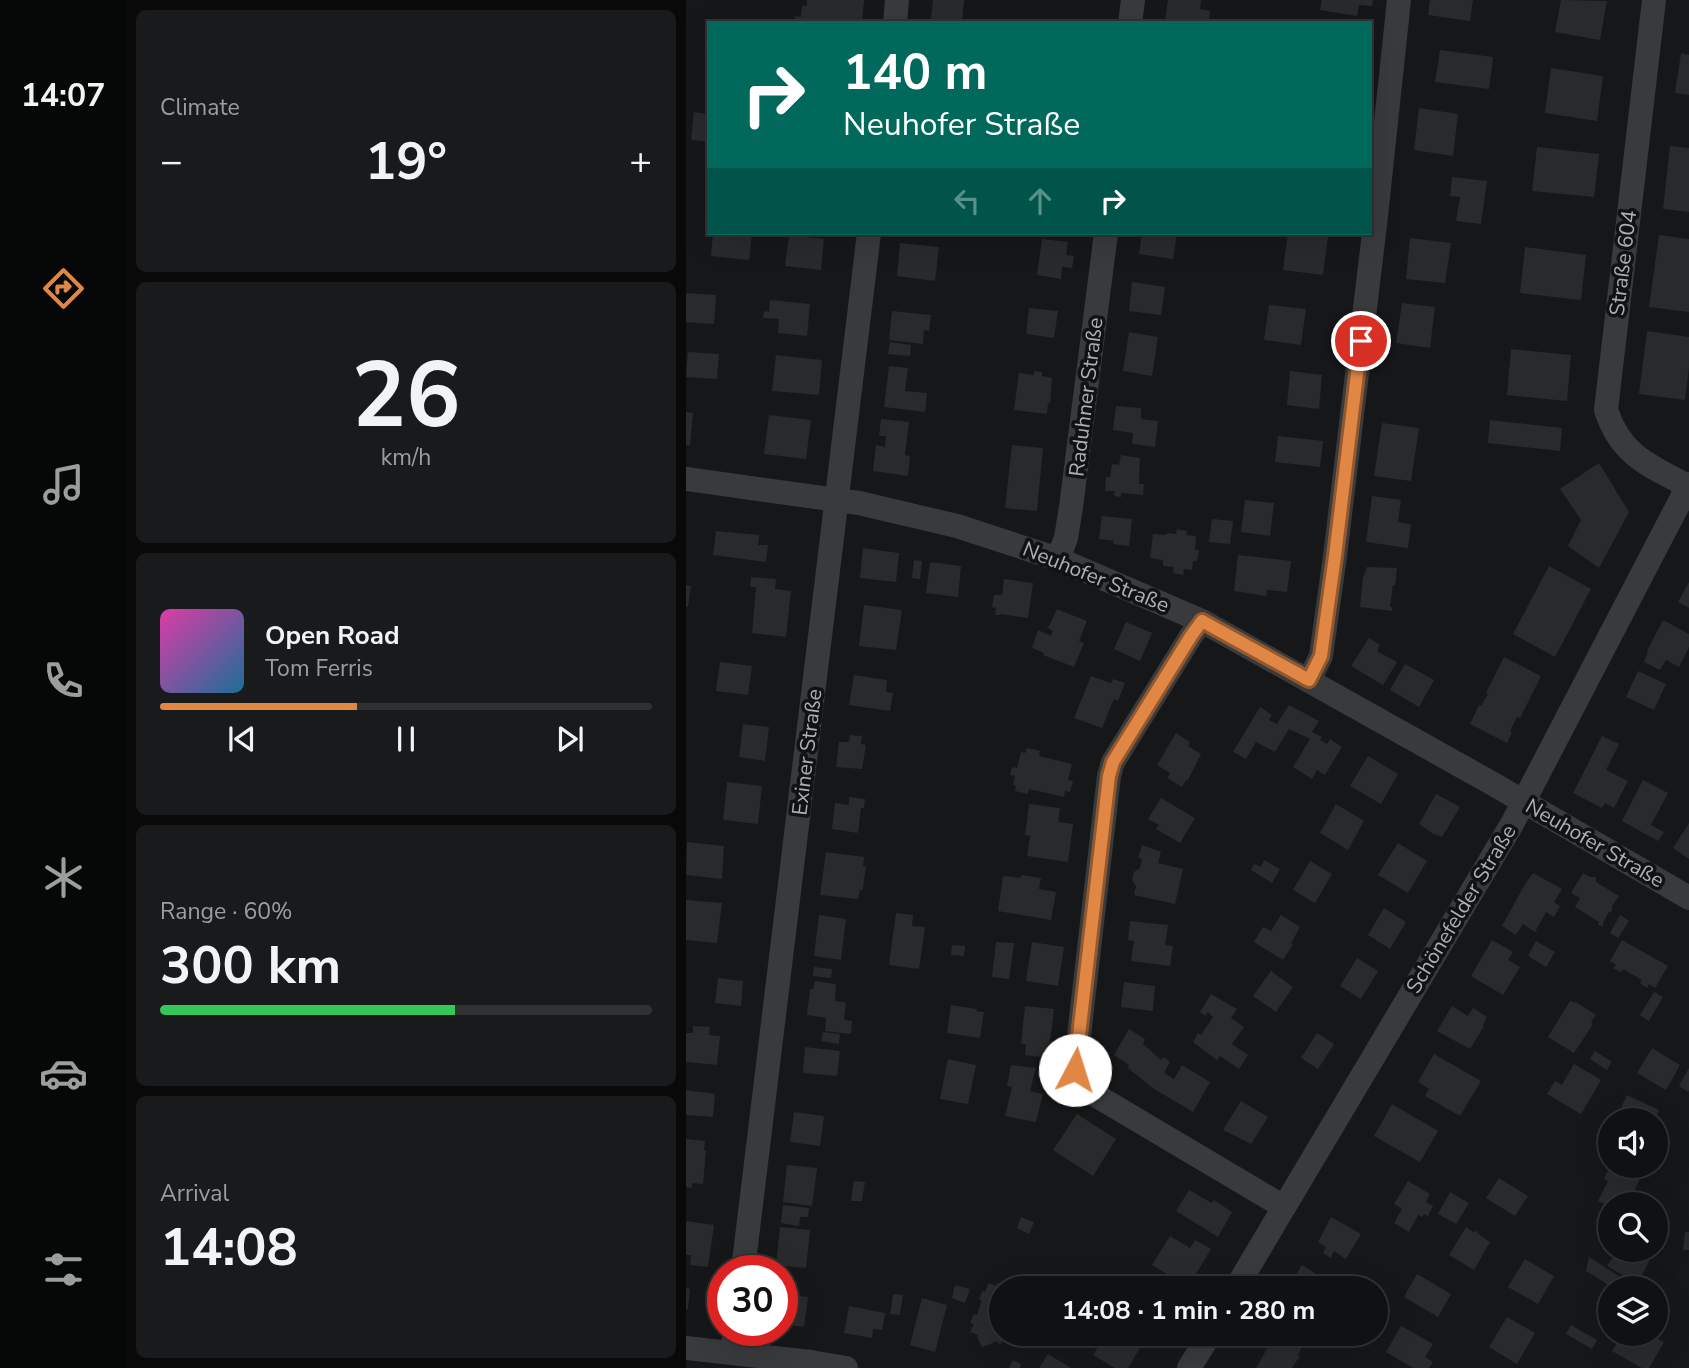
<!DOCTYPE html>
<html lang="en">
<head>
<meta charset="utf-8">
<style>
  body { margin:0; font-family:"Nunito Sans",sans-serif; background:#191a1b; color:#f1f3f6; height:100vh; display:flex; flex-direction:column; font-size:26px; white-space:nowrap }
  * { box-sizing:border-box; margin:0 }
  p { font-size:23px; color:#9c9d9f }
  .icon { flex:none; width:38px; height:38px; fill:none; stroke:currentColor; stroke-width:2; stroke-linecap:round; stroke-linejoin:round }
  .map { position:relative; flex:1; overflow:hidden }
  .details { display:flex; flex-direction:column; gap:10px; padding:10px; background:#09090a; width:560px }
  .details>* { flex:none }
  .banner { position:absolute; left:21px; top:21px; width:665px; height:214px; border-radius:0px; box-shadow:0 7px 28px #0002,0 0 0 2px #303132; background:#00695c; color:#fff; overflow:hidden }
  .buttons { position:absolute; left:912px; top:1108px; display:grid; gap:14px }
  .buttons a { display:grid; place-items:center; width:70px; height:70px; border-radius:50%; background:#101112; box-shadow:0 7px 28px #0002,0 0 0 2px #303132; font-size:35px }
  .speed { position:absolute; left:21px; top:1255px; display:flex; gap:14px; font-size:35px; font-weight:700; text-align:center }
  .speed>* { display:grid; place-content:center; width:91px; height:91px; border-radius:50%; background:#101112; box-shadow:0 7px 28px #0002,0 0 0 2px #303132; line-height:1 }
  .speed .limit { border:10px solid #d22; background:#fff; color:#111 }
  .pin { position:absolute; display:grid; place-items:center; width:60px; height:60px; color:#fff; margin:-30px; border:4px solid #fff; border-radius:50%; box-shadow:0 2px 7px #0007 }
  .me { position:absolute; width:77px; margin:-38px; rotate:5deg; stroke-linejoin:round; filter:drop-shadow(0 0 5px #0008) }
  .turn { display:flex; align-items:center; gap:24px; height:147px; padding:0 21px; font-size:32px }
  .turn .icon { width:91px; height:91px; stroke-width:2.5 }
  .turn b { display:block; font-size:49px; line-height:60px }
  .lanes { display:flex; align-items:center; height:66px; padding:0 21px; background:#0003; justify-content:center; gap:35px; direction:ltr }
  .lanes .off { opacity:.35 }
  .big { font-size:52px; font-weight:700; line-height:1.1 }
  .details .tile { flex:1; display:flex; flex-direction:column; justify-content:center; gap:10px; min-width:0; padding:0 24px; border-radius:10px; background:#191a1b }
  .details .dial { align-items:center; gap:0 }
  .dial b { font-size:91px; line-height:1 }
  .song { display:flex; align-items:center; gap:21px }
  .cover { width:84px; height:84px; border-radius:10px; background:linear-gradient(135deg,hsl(320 70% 55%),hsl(200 70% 35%)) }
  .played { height:7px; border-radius:4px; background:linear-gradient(90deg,#e08746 40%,#303132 40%) }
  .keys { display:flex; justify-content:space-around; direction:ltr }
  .heat { display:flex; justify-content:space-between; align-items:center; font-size:38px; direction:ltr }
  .charge { height:10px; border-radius:5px; background:linear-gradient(90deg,#34c759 60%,#303132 0) }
  .trip { position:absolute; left:303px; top:1276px; width:399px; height:70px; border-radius:35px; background:#101112; box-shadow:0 7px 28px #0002,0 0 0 2px #303132; font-weight:700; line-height:70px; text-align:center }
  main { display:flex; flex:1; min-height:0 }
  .menu { display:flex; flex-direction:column; width:126px; justify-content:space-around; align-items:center; background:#060707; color:#9c9d9f }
  .menu .icon { width:49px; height:49px }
  .menu .active { color:#e08746 }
  .menu b { font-size:32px; color:#f1f3f6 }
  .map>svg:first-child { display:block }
</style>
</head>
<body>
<main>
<nav class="menu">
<b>14:07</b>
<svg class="icon active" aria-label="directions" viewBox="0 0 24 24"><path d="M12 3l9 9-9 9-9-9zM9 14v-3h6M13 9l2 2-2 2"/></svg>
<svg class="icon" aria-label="music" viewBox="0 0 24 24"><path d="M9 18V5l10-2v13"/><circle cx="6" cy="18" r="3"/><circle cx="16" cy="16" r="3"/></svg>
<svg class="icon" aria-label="phone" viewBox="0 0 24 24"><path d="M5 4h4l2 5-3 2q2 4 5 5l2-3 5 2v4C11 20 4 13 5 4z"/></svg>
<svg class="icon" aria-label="climate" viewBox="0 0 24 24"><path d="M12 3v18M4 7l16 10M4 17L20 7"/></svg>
<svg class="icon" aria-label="car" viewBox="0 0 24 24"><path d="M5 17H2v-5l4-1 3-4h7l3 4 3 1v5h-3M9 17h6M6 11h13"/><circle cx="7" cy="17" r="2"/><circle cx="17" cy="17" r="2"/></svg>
<svg class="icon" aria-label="filters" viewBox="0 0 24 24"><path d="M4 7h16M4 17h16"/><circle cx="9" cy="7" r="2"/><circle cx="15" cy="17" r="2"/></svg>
</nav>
<section class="details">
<div class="tile"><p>Climate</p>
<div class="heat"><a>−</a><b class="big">19°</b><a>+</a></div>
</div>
<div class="tile dial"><b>26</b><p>km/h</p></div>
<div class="tile">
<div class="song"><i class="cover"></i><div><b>Open Road</b><p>Tom Ferris</p></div></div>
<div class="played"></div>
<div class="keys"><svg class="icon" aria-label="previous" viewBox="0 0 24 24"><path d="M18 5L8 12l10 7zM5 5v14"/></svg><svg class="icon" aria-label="pause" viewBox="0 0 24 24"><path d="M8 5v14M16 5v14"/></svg><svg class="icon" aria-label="next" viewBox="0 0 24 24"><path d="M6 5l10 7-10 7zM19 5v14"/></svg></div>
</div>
<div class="tile"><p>Range · 60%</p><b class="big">300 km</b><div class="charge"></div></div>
<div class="tile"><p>Arrival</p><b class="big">14:08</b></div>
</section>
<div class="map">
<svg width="1003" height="1368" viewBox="0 0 1003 1368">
  <rect width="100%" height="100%" fill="#161718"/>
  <g fill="#292a2c">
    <polygon points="121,0 178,0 176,23 109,23 109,16 115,17 116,6 121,6"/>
    <polygon points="247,0 278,0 276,22 245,19"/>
    <polygon points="482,0 515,0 514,9 524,11 523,23 492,23 479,21"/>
    <polygon points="636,0 687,0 686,6 673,5 671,16 634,10"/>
    <polygon points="744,0 787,0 784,21 742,15"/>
    <polygon points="875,0 921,1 914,40 869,32"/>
    <polygon points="754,50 807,57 803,89 749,82"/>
    <polygon points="995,53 1003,55 1003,95 989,93"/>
    <polygon points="865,68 917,76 911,121 859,113"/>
    <polygon points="733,108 772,114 767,156 728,150"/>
    <polygon points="8,112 23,114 23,142 5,140"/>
    <polygon points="984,146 1003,148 1003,212 977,209"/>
    <polygon points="851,147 913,154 908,197 846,191"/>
    <polygon points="766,177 801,181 795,224 770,221 774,197 764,196"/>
    <polygon points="27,233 66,234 63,260 25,256"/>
    <polygon points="456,233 491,233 487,259 453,254"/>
    <polygon points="602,233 642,236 637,275 597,270"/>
    <polygon points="103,235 138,239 135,270 99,266"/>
    <polygon points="973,235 1003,239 1003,312 963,307"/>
    <polygon points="724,238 765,243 759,283 720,279"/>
    <polygon points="356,239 382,242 380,255 388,256 386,268 376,267 375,279 351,275"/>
    <polygon points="214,243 253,247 249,281 211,276"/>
    <polygon points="839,247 900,255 895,300 834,293"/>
    <polygon points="446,282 479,287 475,315 443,311"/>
    <polygon points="0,293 30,295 28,324 0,322"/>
    <polygon points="84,300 124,304 121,336 92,333 93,319 77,318 78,311 83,312"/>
    <polygon points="716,303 749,307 744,348 710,343"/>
    <polygon points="583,305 620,309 615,345 578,340"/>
    <polygon points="343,308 372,311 368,338 340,334"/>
    <polygon points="206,311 245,315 243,331 238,330 237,344 203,340"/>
    <polygon points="961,331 1003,337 1003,367 999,400 953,394"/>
    <polygon points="443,332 472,337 466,376 437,371"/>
    <polygon points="204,342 225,345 224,356 202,354"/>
    <polygon points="825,349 885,355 881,401 821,395"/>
    <polygon points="2,352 33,354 31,379 0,377"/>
    <polygon points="90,355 136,360 133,395 86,391"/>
    <polygon points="203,366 222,368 219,391 241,393 239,412 198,407"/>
    <polygon points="348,371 356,372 356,376 366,378 364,404 362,403 361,414 328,410 333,373 348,375"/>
    <polygon points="604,371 636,375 633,409 601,405"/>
    <polygon points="430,406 455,408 455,419 472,421 469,447 446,444 447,433 427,430"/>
    <polygon points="0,412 7,413 4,445 0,445"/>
    <polygon points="83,415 125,420 120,459 78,454"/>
    <polygon points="195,419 223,422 219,455 224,456 222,476 187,471 190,445 199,447 200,436 193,436"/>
    <polygon points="804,420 876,428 874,451 802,443"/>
    <polygon points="696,423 733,428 725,481 688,476"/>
    <polygon points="592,436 637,441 634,467 589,462"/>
    <polygon points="326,445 357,448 351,511 319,508"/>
    <polygon points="435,455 454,458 453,484 458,484 457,495 435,493 435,497 428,496 429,491 419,491 420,477 424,477 426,464 433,465"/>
    <polygon points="913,463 943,512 913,568 882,546 895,520 874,489"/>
    <polygon points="686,496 715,500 712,522 725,524 722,548 680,542"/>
    <polygon points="559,500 588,503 584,536 555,532"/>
    <polygon points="416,516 446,519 443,546 427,544 428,541 413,539"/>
    <polygon points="526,519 547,521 544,544 523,542"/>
    <polygon points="491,529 501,531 500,535 510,536 509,550 513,550 511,561 507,561 506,570 498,569 497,575 487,573 488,567 477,566 477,560 464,558 467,534 480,535 481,533 490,534"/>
    <polygon points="30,531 73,535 72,545 82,545 80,562 27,555"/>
    <polygon points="177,548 213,553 210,582 174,578"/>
    <polygon points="552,555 605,561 601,592 581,590 580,596 548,591"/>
    <polygon points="228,560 236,561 234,579 226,578"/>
    <polygon points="244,562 275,566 272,597 240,593"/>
    <polygon points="863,566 905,589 869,657 827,634"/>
    <polygon points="681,567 711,568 709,586 707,585 704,607 706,607 706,611 674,607 677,577 678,576"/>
    <polygon points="65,577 90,579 89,589 105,591 100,637 66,633 70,587 64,587"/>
    <polygon points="318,579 347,583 342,618 315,614 314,615 309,615 310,608 306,607 308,595 316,595"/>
    <polygon points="1003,582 1003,608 992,602"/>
    <polygon points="0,585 5,586 2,607 0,607"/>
    <polygon points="178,605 216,610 210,650 173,646"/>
    <polygon points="371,609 401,621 393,641 398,643 388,667 357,655 358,653 346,648 352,630 365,636 367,631 362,628"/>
    <polygon points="977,620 1003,634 1003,647 993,667 980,660 974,670 958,662 962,652 961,651"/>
    <polygon points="440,622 466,633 454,661 428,649"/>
    <polygon points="683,638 694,645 691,651 711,662 697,685 665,666"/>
    <polygon points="818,657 855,676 834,718 831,717 824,731 826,732 821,743 784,724 793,705 795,706 802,694 800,693"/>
    <polygon points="34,662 66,666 62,695 30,691"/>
    <polygon points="719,664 748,680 733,707 704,690"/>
    <polygon points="952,671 980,684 968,710 940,697"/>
    <polygon points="168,675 201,680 200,692 207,693 204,711 163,705"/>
    <polygon points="405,676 425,683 427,679 439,683 432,701 428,699 416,728 388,718"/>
    <polygon points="603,705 633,721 626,732 636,737 634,740 641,744 644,739 656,747 639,775 631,770 626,779 607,767 624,739 603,729 589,752 570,742 560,759 547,752 574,707 586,715 583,720 591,724"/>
    <polygon points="57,724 83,727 79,761 53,757"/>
    <polygon points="490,733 504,742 502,746 515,754 502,780 500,780 496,787 481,778 484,773 471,765"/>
    <polygon points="164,735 176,736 175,744 180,745 176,769 150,767 153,742 163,742"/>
    <polygon points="916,736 933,744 920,770 942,781 928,808 919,803 916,808 887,793"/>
    <polygon points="341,748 354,751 353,756 386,764 382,780 387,781 384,792 379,791 378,797 343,789 342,794 329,791 330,786 327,785 329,776 324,775 326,767 331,768 335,752 339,753"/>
    <polygon points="682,756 712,774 695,804 664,786"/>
    <polygon points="957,780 982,793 965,825 978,832 972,841 936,821"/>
    <polygon points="41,782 76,786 72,824 37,820"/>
    <polygon points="750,794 774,807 756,837 749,834 749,835 733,824"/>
    <polygon points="163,797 179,799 178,808 175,808 172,833 146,829 149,803 163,805"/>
    <polygon points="475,798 509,818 494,843 470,829 473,825 462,819"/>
    <polygon points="343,804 374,808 372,822 387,824 382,862 341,856 344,836 339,835"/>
    <polygon points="650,804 678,821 662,850 634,833"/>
    <polygon points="1003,823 1003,859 987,848"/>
    <polygon points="1,842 38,846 36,879 0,875"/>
    <polygon points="712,843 741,861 722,893 692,875"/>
    <polygon points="456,845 475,852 472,863 497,869 489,904 448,895 450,886 446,880 448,872 454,868 456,859 452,858"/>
    <polygon points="140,852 178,857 177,866 180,866 178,879 177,890 174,890 172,899 134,895"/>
    <polygon points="578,860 594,869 586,883 565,870 568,864 575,867"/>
    <polygon points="624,861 646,874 629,903 607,890"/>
    <polygon points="847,873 876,889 868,902 874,906 868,917 860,912 849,932 837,924 830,935 816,926 839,884"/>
    <polygon points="897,873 904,877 910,877 910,882 933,896 926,906 926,911 922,913 917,923 917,926 912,925 913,922 889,907 894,898 885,893"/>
    <polygon points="335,875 355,878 353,889 370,892 365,920 312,911 317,876 335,878"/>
    <polygon points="0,900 36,903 31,943 0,940"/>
    <polygon points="698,908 720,922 704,949 682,935"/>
    <polygon points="210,913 227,915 226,926 239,927 233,969 203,965"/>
    <polygon points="133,915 160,919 155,960 128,956"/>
    <polygon points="595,915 614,927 605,943 607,944 597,960 568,942 577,927 585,931"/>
    <polygon points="934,915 943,921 932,938 924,933"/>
    <polygon points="444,921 482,925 479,945 487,946 484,966 445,961 448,941 442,940"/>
    <polygon points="806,940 827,952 822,960 834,967 817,995 785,976"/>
    <polygon points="936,940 982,966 969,988 963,984 961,988 954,983 956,980 937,969 935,972 927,968 930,965 924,961"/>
    <polygon points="850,941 869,952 860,967 842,956"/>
    <polygon points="310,942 328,943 323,979 306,977"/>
    <polygon points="346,942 378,947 372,986 340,981"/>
    <polygon points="266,945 279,946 278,956 265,955"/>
    <polygon points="671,958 692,971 675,999 654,986"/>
    <polygon points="128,967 146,969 145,978 127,976"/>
    <polygon points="585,971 607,987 590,1012 567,996"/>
    <polygon points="32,978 57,981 55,1006 29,1003"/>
    <polygon points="129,981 150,984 149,1001 160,1002 158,1020 166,1021 165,1034 139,1031 140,1018 121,1015 124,989 127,989"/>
    <polygon points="438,982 469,986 467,1011 435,1007"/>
    <polygon points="968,992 977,997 963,1021 954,1015"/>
    <polygon points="525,994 551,1009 545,1018 558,1027 546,1044 562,1055 553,1069 534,1056 531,1060 507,1042 512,1033 515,1035 527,1017 522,1012 519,1016 514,1012"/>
    <polygon points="884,1001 889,1003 890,1002 910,1015 905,1022 907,1024 888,1053 862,1037"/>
    <polygon points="265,1005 291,1009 290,1011 298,1012 294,1038 261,1033"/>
    <polygon points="339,1006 368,1009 362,1058 339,1055 340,1044 335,1044"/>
    <polygon points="766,1006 782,1016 787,1008 801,1017 797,1025 798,1026 784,1049 751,1031"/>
    <polygon points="7,1026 24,1027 23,1035 34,1036 31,1065 0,1062 0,1033 7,1033"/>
    <polygon points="443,1029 459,1039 457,1044 475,1060 478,1057 484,1062 478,1073 488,1079 496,1065 524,1082 507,1112 468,1089 442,1068 443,1065 428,1055"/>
    <polygon points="137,1032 154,1034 153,1044 135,1041"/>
    <polygon points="631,1033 648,1044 632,1069 615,1058"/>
    <polygon points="119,1047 154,1051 151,1076 117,1073"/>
    <polygon points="966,1048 994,1065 980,1090 951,1073"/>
    <polygon points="909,1051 926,1062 921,1070 904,1059"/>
    <polygon points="748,1054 795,1081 774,1116 739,1096 743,1089 732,1082"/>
    <polygon points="262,1059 290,1065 282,1104 254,1099"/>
    <polygon points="888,1064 915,1080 895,1114 861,1094 869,1081 876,1085"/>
    <polygon points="325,1065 350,1068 344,1091 357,1094 350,1122 319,1116 326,1087 321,1086"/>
    <polygon points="1003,1068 1003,1090 1002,1092 993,1086"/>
    <polygon points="0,1090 29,1094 27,1117 0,1115"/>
    <polygon points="941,1095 973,1110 968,1120 933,1120 938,1110 935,1108"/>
    <polygon points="555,1101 582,1117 565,1144 537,1130"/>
    <polygon points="706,1104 752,1131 734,1162 688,1136"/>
    <polygon points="108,1112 138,1116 134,1146 104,1142"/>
    <polygon points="391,1114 430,1139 407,1176 367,1150"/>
    <polygon points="0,1139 19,1141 18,1150 20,1151 17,1184 6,1183 6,1188 0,1187"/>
    <polygon points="101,1165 131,1168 126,1206 97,1202"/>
    <polygon points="924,1166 960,1166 947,1194 953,1197 949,1204 924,1204 924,1207 912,1201 922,1181 918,1179"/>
    <polygon points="813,1178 842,1196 829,1216 800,1198"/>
    <polygon points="168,1181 179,1182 176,1201 165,1201"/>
    <polygon points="722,1181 744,1194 740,1202 747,1206 742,1216 738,1214 736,1217 732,1215 723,1232 708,1223 716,1209 708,1204"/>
    <polygon points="503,1190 526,1203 528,1200 546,1212 532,1237 490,1211"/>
    <polygon points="764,1192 783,1203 770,1224 752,1214"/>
    <polygon points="97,1205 123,1208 122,1217 114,1217 113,1226 95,1223"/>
    <polygon points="335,1217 348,1222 343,1234 331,1228"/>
    <polygon points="645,1217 675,1234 660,1259 648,1251 645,1258 637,1253 640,1247 632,1242"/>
    <polygon points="0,1221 28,1225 22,1267 4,1265 5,1255 0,1255"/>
    <polygon points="94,1227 124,1230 120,1268 90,1265"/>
    <polygon points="780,1227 787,1232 790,1231 795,1236 804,1242 788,1270 763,1255"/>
    <polygon points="999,1232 1003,1232 1003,1250 997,1250"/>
    <polygon points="484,1236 504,1248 509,1240 525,1249 502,1287 466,1265"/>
    <polygon points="931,1250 944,1250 963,1262 951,1284 921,1266"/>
    <polygon points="903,1257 947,1285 945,1288 927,1288 900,1271"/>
    <polygon points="839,1259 868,1276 852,1304 822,1287"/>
    <polygon points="616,1265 638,1279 633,1288 602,1288"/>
    <polygon points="731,1274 765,1294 752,1317 718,1297"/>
    <polygon points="321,1280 326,1288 315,1288 315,1334 319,1334 315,1344 307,1341 307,1343 296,1347 291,1337 292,1335 284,1332 288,1324 284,1323 288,1314 291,1315 296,1300 293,1299 296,1291 299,1292 303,1283 310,1286 311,1284"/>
    <polygon points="269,1285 284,1289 279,1303 266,1298"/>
    <polygon points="0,1288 4,1289 2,1309 0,1309"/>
    <polygon points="96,1294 122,1297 118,1327 96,1324"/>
    <polygon points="207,1294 217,1295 214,1315 204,1314"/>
    <polygon points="236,1298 261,1305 249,1352 224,1345"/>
    <polygon points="163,1306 199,1313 196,1330 187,1329 186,1338 158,1333"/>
    <polygon points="821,1317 849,1333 831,1364 803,1347"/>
    <polygon points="885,1325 911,1340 906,1349 880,1334"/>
    <polygon points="715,1326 747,1344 739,1357 747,1362 743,1368 727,1368 700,1352"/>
    <polygon points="420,1334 433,1334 455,1346 442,1368 429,1368 407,1355"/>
    <polygon points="937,1334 963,1334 978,1342 963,1368 956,1368 926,1351"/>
    <polygon points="605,1338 617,1345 612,1355 614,1356 606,1368 570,1368 586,1340 600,1348"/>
    <polygon points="362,1354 385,1368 353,1368"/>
    <polygon points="327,1360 335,1364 334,1368 323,1368"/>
  </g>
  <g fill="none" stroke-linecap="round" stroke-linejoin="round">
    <g stroke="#383a3c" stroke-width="24">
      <path d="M968,0L920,410C935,456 963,465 1002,486"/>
      <polyline points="209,23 211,0"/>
      <polyline points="444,23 447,0"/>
      <polyline points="0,479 173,503 271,526 372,559 516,621 809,785 1003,898"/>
      <polyline points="372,559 380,538 385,507 420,233"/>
      <polyline points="516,621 505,636 427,762 423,776 389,1070 395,1085 399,1089 598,1207"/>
      <polyline points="623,680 635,656 649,556 689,225 713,0"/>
      <polyline points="57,1270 183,233"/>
      <polyline points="550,1288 826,824 1003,484"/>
      <polyline points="0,1348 125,1362 160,1368"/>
      <polyline points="46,1353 49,1330"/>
      <polyline points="503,1368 524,1334"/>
    </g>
  </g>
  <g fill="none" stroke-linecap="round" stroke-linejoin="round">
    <defs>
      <polyline id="route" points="389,1070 423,776 427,762 505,636 516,621 623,680 635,656 649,556 675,341"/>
    </defs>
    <use href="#route" stroke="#92582e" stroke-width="18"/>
    <use href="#route" stroke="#e08746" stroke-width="12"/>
  </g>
  <g text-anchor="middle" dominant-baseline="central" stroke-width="7" stroke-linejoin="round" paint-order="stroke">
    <g font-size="21" fill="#aab1b6" stroke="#111213">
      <text transform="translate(937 263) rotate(-83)">Straße 604</text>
      <text transform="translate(400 397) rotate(-83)">Raduhner Straße</text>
      <text transform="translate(410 577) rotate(22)">Neuhofer Straße</text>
      <text transform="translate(121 752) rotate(-83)">Exiner Straße</text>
      <text transform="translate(909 843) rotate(30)">Neuhofer Straße</text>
      <text transform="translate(775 909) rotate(-59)">Schönefelder Straße</text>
    </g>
  </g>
</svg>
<div class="buttons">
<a><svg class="icon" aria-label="sound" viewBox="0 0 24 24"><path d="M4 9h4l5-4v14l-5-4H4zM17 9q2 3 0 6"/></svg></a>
<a><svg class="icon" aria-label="search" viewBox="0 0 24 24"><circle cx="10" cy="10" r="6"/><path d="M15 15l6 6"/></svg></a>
<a><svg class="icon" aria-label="layers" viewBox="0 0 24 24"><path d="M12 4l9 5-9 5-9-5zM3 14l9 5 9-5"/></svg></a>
</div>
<div class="speed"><div class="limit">30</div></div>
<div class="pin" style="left:675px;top:341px;background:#d93025"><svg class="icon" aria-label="arrive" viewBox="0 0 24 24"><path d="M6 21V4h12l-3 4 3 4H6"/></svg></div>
<svg class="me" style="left:389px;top:1070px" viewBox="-20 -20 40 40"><circle r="19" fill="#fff"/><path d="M0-13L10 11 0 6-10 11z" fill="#e08746"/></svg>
<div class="trip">14:08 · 1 min · 280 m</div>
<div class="banner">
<div class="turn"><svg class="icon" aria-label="right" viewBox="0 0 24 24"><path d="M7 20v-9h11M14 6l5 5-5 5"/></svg><div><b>140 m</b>Neuhofer Straße</div></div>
<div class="lanes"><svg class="icon off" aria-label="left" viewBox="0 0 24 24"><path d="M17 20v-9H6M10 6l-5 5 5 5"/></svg><svg class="icon off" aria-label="ahead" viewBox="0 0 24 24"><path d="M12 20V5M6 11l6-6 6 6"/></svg><svg class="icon" aria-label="right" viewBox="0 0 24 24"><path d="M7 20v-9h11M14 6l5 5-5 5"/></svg></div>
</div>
</div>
</main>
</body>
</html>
